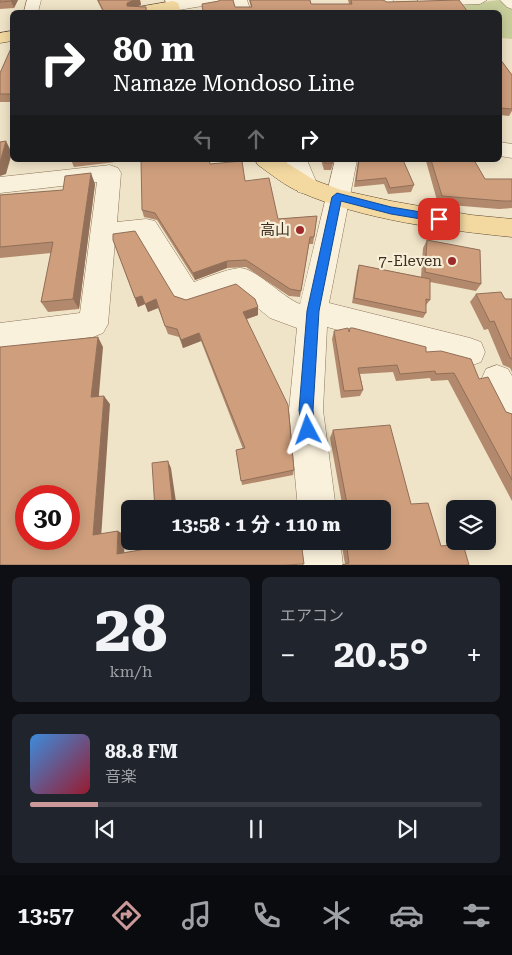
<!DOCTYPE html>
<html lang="ja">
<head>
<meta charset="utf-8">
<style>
  body { margin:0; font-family:"Roboto Serif","Noto Sans JP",serif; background:#20242c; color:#f1f3f6; height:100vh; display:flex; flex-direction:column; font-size:19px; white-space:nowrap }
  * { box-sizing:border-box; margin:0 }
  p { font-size:16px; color:#9ea1a6 }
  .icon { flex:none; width:28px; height:28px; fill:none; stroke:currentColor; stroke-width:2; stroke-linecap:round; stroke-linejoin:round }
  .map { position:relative; height:565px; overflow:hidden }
  .side { display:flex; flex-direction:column; gap:12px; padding:12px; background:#0d0f14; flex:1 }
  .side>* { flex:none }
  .banner { position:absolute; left:10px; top:10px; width:492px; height:152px; border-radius:8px; box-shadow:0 2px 12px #0003; background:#202124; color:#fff; overflow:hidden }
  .fabs { position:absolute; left:446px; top:500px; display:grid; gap:10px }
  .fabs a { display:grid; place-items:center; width:50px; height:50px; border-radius:8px; background:#171b24; box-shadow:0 2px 12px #0003; font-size:25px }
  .speed { position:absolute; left:15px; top:485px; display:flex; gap:10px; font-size:25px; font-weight:700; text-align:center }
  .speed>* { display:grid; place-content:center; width:65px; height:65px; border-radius:50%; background:#171b24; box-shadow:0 2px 12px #0003; line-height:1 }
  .speed .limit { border:8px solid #d22; background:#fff; color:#111 }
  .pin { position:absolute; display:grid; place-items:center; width:42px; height:42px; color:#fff; margin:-21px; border-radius:10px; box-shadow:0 2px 8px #0006 }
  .me { position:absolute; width:55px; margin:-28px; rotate:356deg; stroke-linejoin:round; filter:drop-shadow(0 0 4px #0008) }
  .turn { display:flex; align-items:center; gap:18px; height:105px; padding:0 20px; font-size:22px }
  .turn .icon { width:65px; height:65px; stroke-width:2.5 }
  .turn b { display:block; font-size:35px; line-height:42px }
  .lanes { display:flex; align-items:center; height:48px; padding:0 20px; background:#0003; justify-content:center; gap:25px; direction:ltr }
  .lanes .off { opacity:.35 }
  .big { font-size:38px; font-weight:700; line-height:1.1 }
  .side .tile { flex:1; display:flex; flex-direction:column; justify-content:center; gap:8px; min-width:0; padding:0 18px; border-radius:8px; background:#20242c }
  .side .dial { align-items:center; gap:0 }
  .dial b { font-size:65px; line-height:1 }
  .song { display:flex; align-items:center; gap:15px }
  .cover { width:60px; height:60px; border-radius:8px; background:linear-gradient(135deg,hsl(210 70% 55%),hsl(350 70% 35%)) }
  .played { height:5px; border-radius:2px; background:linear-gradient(90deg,#cc999b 15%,#363941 15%) }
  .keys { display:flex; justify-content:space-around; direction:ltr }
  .heat { display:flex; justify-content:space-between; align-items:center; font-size:28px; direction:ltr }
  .side .tiles { flex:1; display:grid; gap:12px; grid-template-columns:1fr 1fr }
  .tile:last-child { grid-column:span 2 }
  .trip { position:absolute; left:121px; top:500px; width:270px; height:50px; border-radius:8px; background:#171b24; box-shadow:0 2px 12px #0003; font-weight:700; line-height:50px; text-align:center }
  .tabs { display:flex; height:80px; justify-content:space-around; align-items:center; background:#090b0e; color:#9ea1a6 }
  .tabs .icon { width:35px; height:35px }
  .tabs .on { color:#cc999b }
  .tabs b { font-size:22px; color:#f1f3f6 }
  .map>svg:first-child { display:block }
</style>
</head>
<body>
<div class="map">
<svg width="512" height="565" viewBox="0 0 512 565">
  <rect width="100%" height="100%" fill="#f0e4c8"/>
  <polygon fill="#c9cf9b" points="498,0 512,7 512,39 500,38 500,12 468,12 464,5"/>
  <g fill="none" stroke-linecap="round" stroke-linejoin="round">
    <defs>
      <g id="minor">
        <polygon points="27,0 41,0 38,12 24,12"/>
        <polygon points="165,0 221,0 214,4 173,11 168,9"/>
        <polygon points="233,0 247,0 251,12 236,12"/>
        <polygon points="379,0 393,0 390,12 376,12"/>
        <polygon points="418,0 487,0 480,4 424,6 419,5"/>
        <polygon points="500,0 512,0 512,9 507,7"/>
        <polygon points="500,142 512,144 512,158 500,156"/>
        <polygon points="285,160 307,160 318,186 314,192 306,194 298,192"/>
        <path d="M335,160H357L329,303L470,338L481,342L485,352L481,362L470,366L327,327L323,410L336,509H298L289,410L297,328L270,318L237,291L187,307L177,303L139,238L115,241L108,324L103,333L93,337L0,349V323L80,313L97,182L0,193V177L110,165L118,168L121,173L117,222L146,219L155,221L194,282C208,277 224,270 239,268C255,267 283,298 300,304Z"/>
        <polygon points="497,365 508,369 512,376 512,422 500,417 481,380 486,369"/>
        <polygon points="300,541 340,541 343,565 303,565"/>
      </g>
      <g id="major">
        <polygon points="173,1 178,3 181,12 130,12 138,7"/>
        <polygon points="12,31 12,41 0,43 0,33"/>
        <path d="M255,160H282L314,180L341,190L391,201L471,215L512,219V237C444,230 363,220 300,192C285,186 271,174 258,165Z"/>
      </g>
    </defs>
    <use href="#minor" stroke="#8d765c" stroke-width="1"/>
    <use href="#major" stroke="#5b4430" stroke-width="1"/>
    <use href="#minor" fill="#faf1dc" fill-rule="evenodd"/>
    <use href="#major" fill="#f3d9a0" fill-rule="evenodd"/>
  </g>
  <g fill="#b2896c">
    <polygon points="0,0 18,0 14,8 0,9"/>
    <polygon points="97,0 140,0 141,5 137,6 146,7 147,12 103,12"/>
    <polygon points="249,0 310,0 311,4 349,4 348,0 383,0 387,2 459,0 203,12 219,1 235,7 251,7"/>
    <polygon points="12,46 12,102 0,102 0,73"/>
    <polygon points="500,59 512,75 512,111 509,116 500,115"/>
    <polygon points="71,160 132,160 74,167"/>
    <polygon points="321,160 334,160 331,170 324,170"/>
    <polygon points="358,160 403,160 414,185 411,192 388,194 384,184 354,187"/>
    <polygon points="426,160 474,160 485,179 512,179 512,208 499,209 438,204 426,161"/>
    <polygon points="210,164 245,181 278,219 317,216 313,244 309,244 300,297 289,296 246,267 227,268 195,280 157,220 144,217 142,210"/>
    <polygon points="95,184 79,309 48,312 41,302 51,253 0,258 0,194 0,195 63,190"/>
    <polygon points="113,240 174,296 186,300 258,307 258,315 247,319 294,470 293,475 242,485 236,450 243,449 201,341 183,348 179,337 168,334 158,308 148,312 145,304 138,307"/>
    <polygon points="427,240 481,284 476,291 430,282 430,300 426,305 426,313 423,318 352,303 357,271 359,265 421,277 423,248"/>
    <polygon points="476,294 505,299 512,299 512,372 510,368 503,365 488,329 484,330 470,302"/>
    <polygon points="350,328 426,352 479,379 506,412 512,414 512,501 448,380 431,381 430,378 396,381 393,372 360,374 363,390 360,396 341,398 332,339 334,331 349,331"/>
    <polygon points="333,430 411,504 441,546 345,564 341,541 382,541 382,509 343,509 330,438"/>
  </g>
  <g fill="#916f58">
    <polygon points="12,0 18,0 14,8 11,1"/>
    <polygon points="134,0 140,0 141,5 129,10 127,6 127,3"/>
    <polygon points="6,141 12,153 6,174 0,176 0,162"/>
    <polygon points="91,173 95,184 79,309 73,299"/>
    <polygon points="227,261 227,268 195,280 193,273"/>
    <polygon points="142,296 145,304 138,307 135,298"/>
    <polygon points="156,299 158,308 148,312 145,304"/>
    <polygon points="258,307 258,315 244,320 243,312"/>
    <polygon points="199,333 201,341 183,348 181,340"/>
    <polygon points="98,337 103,347 98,406 91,397"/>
    <polygon points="104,396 110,404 101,539 93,535"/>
    <polygon points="168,461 171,468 177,509 173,509"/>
    <polygon points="118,531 125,535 124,556 117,554"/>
  </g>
  <g fill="#cf9f7d" stroke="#916f58" fill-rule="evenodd">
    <polygon points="0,0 12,0 11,1 0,2"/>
    <polygon points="98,0 134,0 127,3 127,6 146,7 146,12 104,12"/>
    <polygon points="219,0 233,0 235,7 252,7 250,0 310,0 311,4 352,4 351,0 383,0 387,2 459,0 468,12 203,12 202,4 219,1"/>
    <polygon points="12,46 12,94 0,94 0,73"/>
    <polygon points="500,59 512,75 512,109 500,108"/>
    <polygon points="6,141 0,162 0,142"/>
    <polygon points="141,160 209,160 210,164 242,161 245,181 269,178 278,219 317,216 314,237 310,237 301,291 290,289 246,260 227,261 193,273 155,213 142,210"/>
    <polygon points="324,160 333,160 332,163 325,163"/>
    <polygon points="359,160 403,160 414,185 390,188 386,178 356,181"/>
    <polygon points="431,160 474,160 485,179 512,179 512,201 503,201 442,196"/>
    <polygon points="91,173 73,299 41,302 53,242 0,247 0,195 63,190 65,176"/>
    <polygon points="135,231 174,296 186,300 236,284 255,299 258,307 243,312 288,405 294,470 241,481 236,450 245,448 199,333 181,340 177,329 165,326 156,299 145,304 142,296 135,298 113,240 113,234"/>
    <polygon points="427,240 480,250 481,284 425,272"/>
    <polygon points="359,265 430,279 430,300 426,299 426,313 354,298"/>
    <polygon points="501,292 505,299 512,299 512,359 510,358 494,321 490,322 476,294"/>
    <polygon points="348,328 349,332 350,328 353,328 426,347 426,352 441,351 471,359 479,379 488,377 506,412 512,414 512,480 454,373 436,374 435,371 400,374 397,365 358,368 363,390 344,391 334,331"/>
    <path d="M98,337L91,397L104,396L93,535L118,531L117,554L157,547V541H301L304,564L284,565H0V347ZM26,496H69V539H26Z"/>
    <polygon points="390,425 411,504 428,503 441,546 463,544 469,565 342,565 349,563 346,541 382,541 382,509 348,509 333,430"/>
    <polygon points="168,461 173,509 155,509 152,463"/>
    <polygon points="298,504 338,506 339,509 204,509"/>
  </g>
  <polygon fill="#1a73e8" stroke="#114b97" points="337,193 391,207 439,215 444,219 439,222 391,214 341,201 319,311 313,410 315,430 313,435 308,437 303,435 299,410 307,311 332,197"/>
  <g fill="#9e2a2b" stroke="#f7eed8" stroke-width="2">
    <circle cx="300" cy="230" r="5"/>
    <circle cx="452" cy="261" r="5"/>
  </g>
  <g text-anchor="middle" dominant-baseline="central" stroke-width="4.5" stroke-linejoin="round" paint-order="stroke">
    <g font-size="15" fill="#3d2e20" stroke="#f7eed8" text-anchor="end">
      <text x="290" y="230">高山</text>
      <text x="442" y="261">7-Eleven</text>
    </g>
  </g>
</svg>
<div class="fabs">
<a><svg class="icon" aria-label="layers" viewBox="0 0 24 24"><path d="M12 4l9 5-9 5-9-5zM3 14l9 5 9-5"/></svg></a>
</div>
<div class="speed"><div class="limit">30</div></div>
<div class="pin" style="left:439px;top:219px;background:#d93025"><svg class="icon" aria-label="arrive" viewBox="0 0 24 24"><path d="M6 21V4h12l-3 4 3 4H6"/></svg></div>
<svg class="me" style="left:308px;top:430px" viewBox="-20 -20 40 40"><path d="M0-17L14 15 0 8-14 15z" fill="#1a73e8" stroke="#fff" stroke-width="4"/></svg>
<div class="trip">13:58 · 1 分 · 110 m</div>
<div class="banner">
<div class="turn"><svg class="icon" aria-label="right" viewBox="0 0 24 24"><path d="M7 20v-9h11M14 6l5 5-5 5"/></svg><div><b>80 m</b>Namaze Mondoso Line</div></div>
<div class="lanes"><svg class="icon off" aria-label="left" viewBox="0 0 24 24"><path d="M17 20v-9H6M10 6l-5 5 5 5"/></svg><svg class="icon off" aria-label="ahead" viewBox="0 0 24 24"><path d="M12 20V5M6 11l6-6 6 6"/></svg><svg class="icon" aria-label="right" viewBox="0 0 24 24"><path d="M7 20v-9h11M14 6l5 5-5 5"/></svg></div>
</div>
</div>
<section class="side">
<div class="tiles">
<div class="tile dial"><b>28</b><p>km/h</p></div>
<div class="tile"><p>エアコン</p>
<div class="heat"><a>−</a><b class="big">20.5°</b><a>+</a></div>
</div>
<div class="tile">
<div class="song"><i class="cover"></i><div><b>88.8 FM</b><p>音楽</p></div></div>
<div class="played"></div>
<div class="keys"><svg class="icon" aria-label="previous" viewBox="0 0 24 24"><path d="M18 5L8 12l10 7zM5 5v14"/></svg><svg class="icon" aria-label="pause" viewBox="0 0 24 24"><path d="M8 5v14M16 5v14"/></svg><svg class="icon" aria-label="next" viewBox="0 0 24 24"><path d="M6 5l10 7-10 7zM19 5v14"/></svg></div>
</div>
</div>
</section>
<nav class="tabs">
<b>13:57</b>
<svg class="icon on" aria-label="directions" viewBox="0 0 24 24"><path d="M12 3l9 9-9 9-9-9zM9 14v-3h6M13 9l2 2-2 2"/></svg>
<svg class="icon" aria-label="music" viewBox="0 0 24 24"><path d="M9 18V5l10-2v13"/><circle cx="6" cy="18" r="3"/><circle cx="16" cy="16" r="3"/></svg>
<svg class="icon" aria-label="phone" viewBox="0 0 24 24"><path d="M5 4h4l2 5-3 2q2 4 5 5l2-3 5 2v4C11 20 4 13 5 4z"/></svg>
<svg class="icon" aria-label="climate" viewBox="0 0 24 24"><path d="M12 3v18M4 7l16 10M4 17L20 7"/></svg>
<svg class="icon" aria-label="car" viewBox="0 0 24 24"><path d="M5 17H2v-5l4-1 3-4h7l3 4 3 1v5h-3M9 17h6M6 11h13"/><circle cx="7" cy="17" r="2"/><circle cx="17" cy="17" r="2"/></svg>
<svg class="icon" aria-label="filters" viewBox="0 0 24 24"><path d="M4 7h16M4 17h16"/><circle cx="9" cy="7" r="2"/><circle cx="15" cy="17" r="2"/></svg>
</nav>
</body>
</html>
